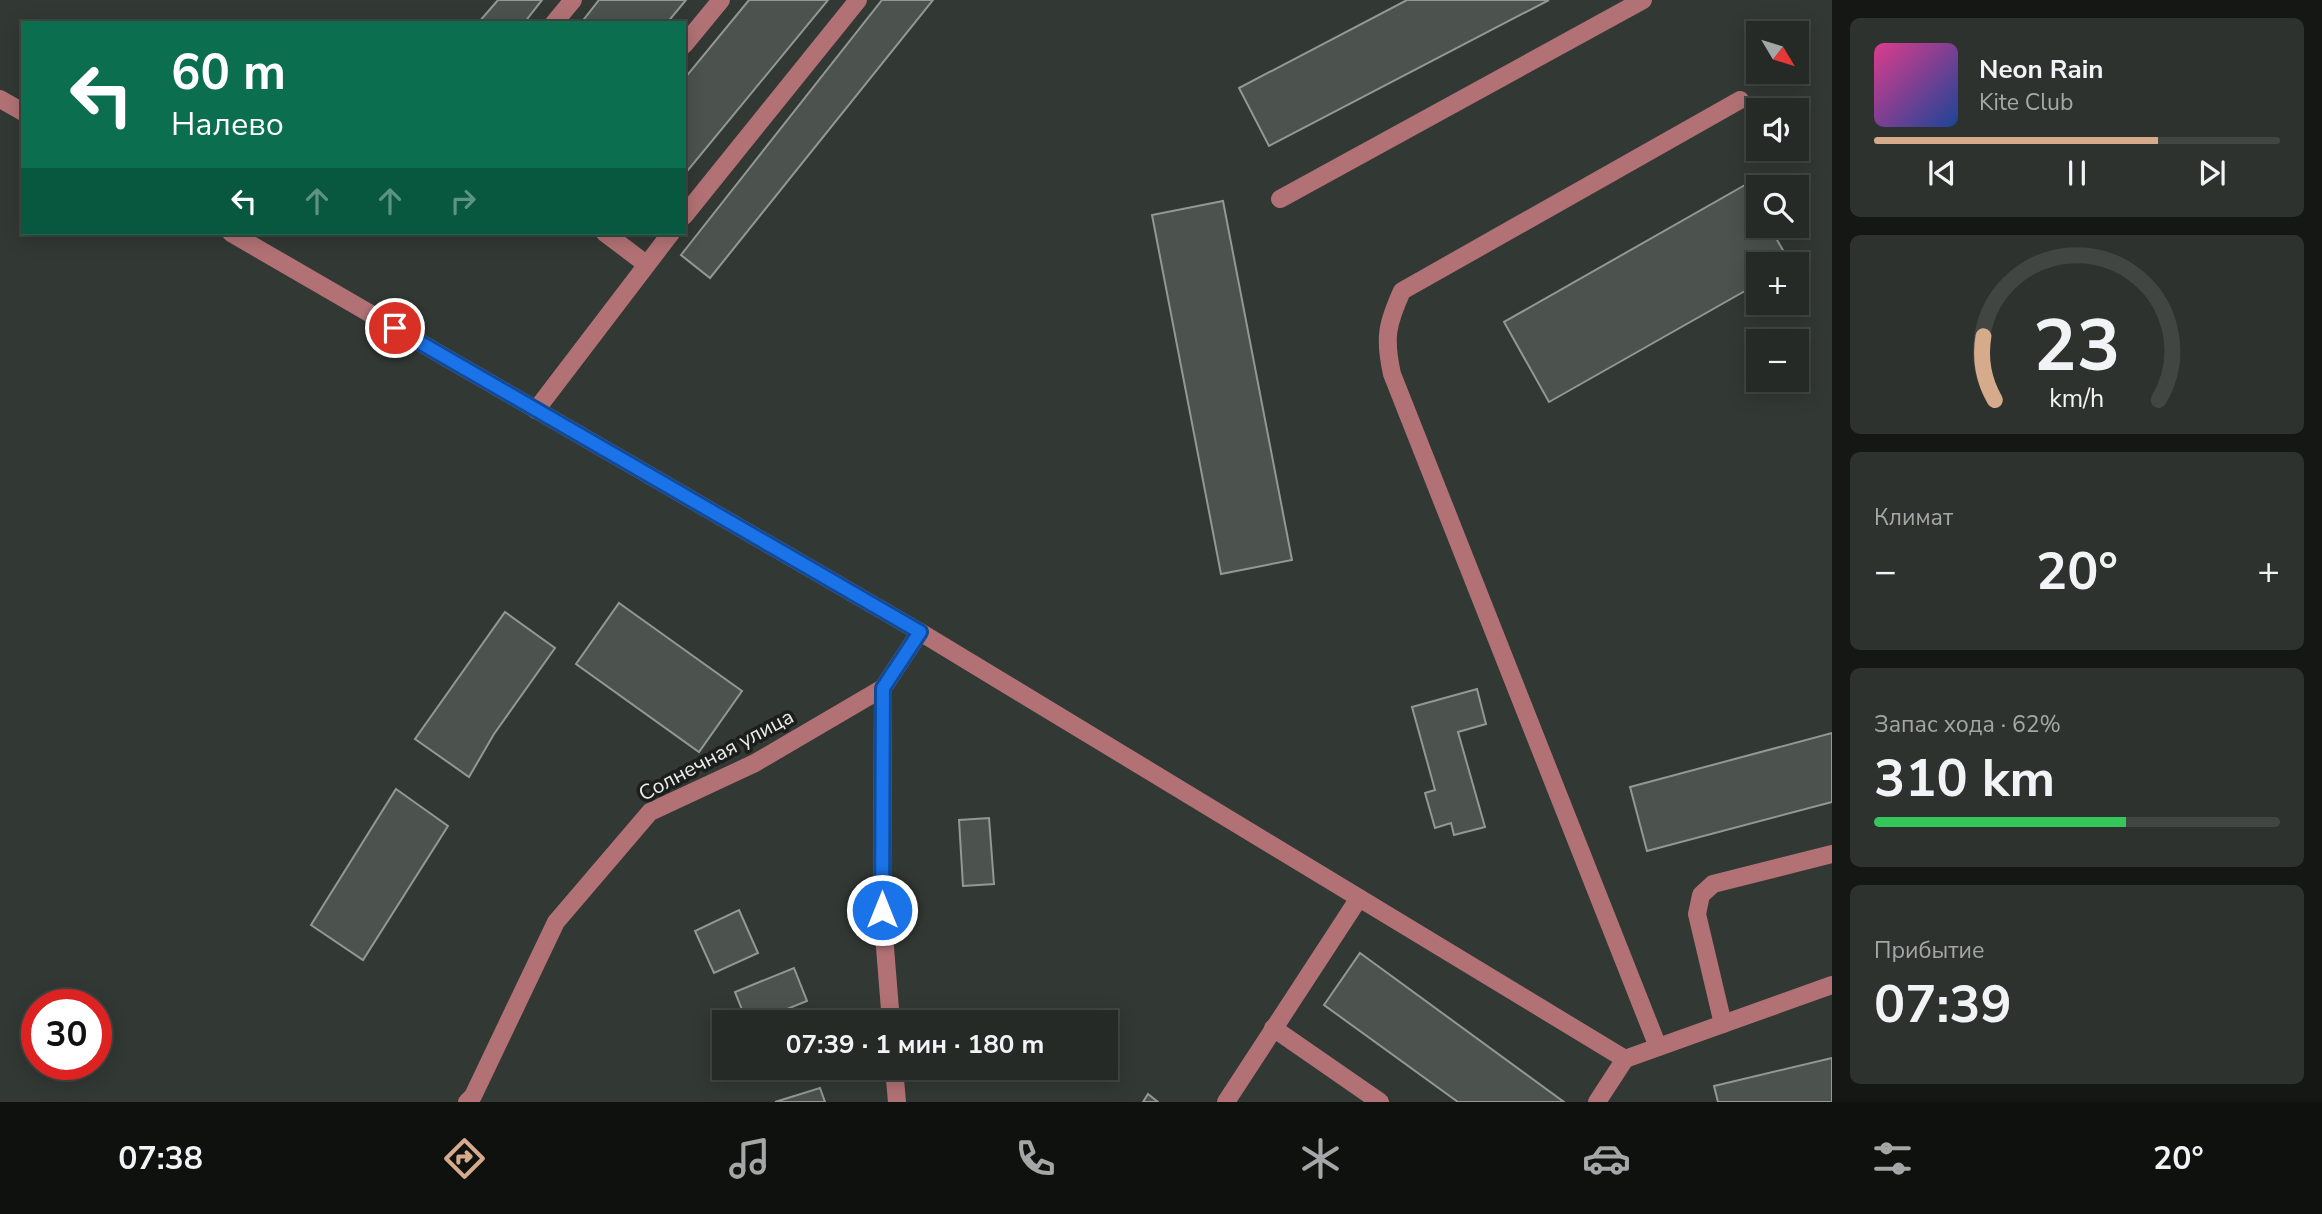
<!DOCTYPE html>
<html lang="ru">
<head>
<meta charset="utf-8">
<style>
  body { margin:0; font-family:"Nunito Sans",sans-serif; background:#2e322e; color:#f1f3f6; height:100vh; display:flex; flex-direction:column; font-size:26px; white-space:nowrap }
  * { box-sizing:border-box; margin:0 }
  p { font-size:23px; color:#a4a7a7 }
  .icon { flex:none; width:38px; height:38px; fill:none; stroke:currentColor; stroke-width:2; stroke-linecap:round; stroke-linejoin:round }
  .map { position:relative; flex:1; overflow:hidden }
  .panel { display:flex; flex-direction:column; gap:18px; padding:18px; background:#151715; width:490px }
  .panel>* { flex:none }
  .guide { position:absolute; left:21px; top:21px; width:665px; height:214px; border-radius:0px; box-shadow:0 4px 18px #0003,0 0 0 2px #424643; background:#0b6e4f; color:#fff; overflow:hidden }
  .needle { width:46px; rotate:128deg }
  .buttons { position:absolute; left:1746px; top:21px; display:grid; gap:14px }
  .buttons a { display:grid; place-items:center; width:63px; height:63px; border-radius:0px; background:#262a26; box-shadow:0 4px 18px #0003,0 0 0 2px #424643; font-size:35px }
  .speed { position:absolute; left:21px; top:989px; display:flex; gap:14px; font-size:35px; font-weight:700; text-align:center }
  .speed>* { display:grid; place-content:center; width:91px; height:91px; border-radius:50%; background:#262a26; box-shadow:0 4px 18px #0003,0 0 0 2px #424643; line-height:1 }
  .speed .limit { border:10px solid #d22; background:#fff; color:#111 }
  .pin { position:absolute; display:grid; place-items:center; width:60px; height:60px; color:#fff; margin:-30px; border:4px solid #fff; border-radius:50%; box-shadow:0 2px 7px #0007 }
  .me { position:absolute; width:77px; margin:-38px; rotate:0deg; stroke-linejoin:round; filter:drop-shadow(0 0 5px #0008) }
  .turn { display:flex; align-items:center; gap:24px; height:147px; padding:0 35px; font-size:32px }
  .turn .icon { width:91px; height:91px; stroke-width:2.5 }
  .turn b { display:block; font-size:49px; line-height:60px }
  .lanes { display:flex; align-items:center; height:66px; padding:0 35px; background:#0003; justify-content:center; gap:35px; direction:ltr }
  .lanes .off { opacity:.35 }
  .big { font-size:52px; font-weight:700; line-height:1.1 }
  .panel .widget { flex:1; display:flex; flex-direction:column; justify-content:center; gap:10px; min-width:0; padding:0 24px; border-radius:10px; background:#2e322e }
  .panel .dial { align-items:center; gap:0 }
  .dial svg { height:182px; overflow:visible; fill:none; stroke:#424643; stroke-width:7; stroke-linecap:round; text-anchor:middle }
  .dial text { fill:#f1f3f6; stroke:none }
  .song { display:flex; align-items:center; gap:21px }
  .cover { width:84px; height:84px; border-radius:10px; background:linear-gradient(135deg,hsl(330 70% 55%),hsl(220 70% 35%)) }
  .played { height:7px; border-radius:4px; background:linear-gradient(90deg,#d6ab8b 70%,#424643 70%) }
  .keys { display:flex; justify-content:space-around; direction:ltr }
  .heat { display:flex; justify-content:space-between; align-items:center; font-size:38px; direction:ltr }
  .charge { height:10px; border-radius:5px; background:linear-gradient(90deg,#34c759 62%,#424643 0) }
  .trip { position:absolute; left:712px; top:1010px; width:406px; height:70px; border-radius:0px; background:#262a26; box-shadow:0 4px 18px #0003,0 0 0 2px #424643; font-weight:700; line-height:70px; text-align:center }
  .tabs { display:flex; height:112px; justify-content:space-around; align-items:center; background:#0f110f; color:#a4a7a7 }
  .tabs .icon { width:49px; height:49px }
  .tabs .current { color:#d6ab8b }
  .tabs b { font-size:32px; color:#f1f3f6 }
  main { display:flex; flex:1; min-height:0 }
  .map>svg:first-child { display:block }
</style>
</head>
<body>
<main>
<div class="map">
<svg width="1832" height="1102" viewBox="0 0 1832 1102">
  <rect width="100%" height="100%" fill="#323833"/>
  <g fill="#4c534e" stroke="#929994" stroke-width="2">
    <polygon points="498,0 542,0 524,23 478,23"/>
    <polygon points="599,0 686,0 667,23 581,23"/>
    <polygon points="749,0 828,0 684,175 684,79"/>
    <polygon points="882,0 933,0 710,278 681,255"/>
    <polygon points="1407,0 1549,0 1269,146 1239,88"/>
    <polygon points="1745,185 1759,208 1759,226 1769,226 1791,264 1759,264 1759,283 1549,402 1504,322"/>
    <polygon points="1223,201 1292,560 1221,574 1152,215"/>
    <polygon points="619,603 742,691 699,752 576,664"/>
    <polygon points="505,612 555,648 494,734 469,777 415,739"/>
    <polygon points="1477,689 1486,724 1458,732 1485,827 1454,835 1451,823 1435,828 1425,793 1435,790 1412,707"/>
    <polygon points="1832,733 1832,802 1647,851 1630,787"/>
    <polygon points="396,789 448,826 363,960 311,925"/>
    <polygon points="989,818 994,884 963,886 959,820"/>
    <polygon points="739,910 758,953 714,973 695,931"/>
    <polygon points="1360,953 1564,1102 1458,1102 1324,1005"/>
    <polygon points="794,968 807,1001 755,1022 747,1022 735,992"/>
    <polygon points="960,1016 1033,1018 1033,1022 960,1022"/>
    <polygon points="1832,1058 1832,1102 1718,1102 1714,1086"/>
    <polygon points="820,1088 825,1102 775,1102"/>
    <polygon points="1148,1094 1158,1102 1143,1102"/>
  </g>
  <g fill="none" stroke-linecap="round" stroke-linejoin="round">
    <g stroke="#b27275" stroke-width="18">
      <polyline points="554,23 573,0"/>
      <polyline points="684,45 721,0"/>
      <polyline points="0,99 23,112"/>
      <polyline points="1280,199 1643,0"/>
      <polyline points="684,216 858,0"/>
      <polyline points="231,233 920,632 1625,1059 1832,985"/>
      <polyline points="605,233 646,264"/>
      <polyline points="536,410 671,233"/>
      <polyline points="891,1022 882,910 883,688 920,632"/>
      <polyline points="1723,1024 1697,914 1701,895 1713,884 1832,854"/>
      <polyline points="1273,1028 1380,1102"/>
      <path d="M1658,1047L1392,374C1384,338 1387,324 1402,291L1740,100"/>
      <polyline points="894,1068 897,1102"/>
      <polyline points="467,1102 473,1096 556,922 650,812 755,763 883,688"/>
      <polyline points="1226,1102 1359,898"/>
      <polyline points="1597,1102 1625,1059"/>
    </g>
  </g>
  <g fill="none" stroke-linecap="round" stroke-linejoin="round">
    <defs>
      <polyline id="route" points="395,328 920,632 883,688 882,910"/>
    </defs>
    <use href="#route" stroke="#114b97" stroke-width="18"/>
    <use href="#route" stroke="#1a73e8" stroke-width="12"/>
  </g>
  <g text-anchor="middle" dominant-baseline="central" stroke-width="7" stroke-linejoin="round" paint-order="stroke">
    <g font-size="21" fill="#eaeeeb" stroke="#1b1e1c">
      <text transform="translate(716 755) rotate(-28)">Солнечная улица</text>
    </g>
  </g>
</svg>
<div class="buttons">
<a><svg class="needle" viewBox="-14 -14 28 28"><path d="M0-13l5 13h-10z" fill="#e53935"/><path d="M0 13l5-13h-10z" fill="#a4a7a7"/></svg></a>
<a><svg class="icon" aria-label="sound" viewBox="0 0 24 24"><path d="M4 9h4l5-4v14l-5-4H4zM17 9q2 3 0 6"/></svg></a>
<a><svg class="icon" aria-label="search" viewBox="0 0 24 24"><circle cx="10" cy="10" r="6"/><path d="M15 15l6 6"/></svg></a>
<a>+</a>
<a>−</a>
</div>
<div class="speed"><div class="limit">30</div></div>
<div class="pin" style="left:395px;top:328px;background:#d93025"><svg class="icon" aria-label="arrive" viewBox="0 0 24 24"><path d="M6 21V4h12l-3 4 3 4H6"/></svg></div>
<svg class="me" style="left:882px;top:910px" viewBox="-20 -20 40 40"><circle r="17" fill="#1a73e8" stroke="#fff" stroke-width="3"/><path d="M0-11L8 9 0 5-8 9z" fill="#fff"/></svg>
<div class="trip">07:39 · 1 мин · 180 m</div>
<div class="guide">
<div class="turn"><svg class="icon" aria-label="left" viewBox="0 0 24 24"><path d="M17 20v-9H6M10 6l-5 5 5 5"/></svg><div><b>60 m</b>Налево</div></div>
<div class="lanes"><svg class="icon" aria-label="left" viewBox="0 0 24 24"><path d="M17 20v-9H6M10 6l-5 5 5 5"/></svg><svg class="icon off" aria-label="ahead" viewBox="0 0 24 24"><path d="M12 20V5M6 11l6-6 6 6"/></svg><svg class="icon off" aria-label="ahead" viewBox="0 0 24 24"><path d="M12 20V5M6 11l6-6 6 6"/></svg><svg class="icon off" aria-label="right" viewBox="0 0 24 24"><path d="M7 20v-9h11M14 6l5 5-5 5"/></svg></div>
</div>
</div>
<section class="panel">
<div class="widget">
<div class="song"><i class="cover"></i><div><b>Neon Rain</b><p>Kite Club</p></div></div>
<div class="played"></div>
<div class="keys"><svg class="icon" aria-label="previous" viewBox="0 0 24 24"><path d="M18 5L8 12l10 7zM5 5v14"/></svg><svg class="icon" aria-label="pause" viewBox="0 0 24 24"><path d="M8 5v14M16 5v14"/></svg><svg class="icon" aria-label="next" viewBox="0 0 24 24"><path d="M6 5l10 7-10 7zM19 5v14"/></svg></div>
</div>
<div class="widget dial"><svg viewBox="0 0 100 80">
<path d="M14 69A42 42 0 1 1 86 69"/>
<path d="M14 69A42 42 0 0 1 9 41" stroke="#d6ab8b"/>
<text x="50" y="56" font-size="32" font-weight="700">23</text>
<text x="50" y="72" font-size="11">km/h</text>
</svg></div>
<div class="widget"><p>Климат</p>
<div class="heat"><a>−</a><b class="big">20°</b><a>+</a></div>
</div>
<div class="widget"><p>Запас хода · 62%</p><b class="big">310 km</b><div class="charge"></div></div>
<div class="widget"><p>Прибытие</p><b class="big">07:39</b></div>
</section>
</main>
<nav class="tabs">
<b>07:38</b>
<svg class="icon current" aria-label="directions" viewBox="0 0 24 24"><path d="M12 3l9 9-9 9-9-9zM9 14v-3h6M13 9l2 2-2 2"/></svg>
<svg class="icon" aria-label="music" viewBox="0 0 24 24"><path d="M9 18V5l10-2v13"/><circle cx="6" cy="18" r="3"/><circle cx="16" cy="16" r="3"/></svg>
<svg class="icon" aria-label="phone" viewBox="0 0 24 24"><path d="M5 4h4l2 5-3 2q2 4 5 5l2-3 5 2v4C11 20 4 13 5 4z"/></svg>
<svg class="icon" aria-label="climate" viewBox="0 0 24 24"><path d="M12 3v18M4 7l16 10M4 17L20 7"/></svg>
<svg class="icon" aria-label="car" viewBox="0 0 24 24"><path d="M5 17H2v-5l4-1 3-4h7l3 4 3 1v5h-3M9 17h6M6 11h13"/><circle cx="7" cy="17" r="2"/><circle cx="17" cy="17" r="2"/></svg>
<svg class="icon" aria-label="filters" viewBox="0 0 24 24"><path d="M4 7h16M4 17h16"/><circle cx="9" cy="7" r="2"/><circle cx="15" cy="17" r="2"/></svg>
<b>20°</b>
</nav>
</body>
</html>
